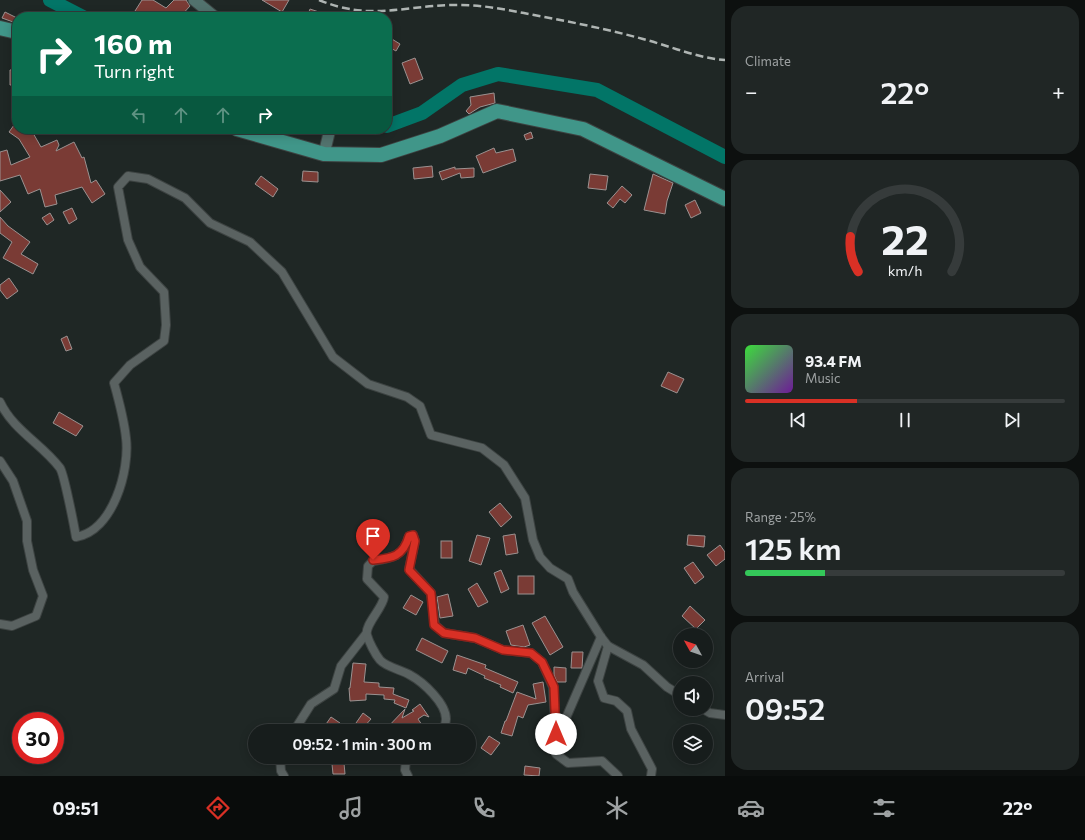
<!DOCTYPE html>
<html lang="en">
<head>
<meta charset="utf-8">
<style>
  body { margin:0; font-family:Commissioner,sans-serif; background:#202625; color:#f1f3f6; height:100vh; display:flex; flex-direction:column; font-size:15px; white-space:nowrap }
  * { box-sizing:border-box; margin:0 }
  p { font-size:13px; color:#9ea2a3 }
  .icon { flex:none; width:22px; height:22px; fill:none; stroke:currentColor; stroke-width:2; stroke-linecap:round; stroke-linejoin:round }
  .map { position:relative; flex:1; overflow:hidden }
  .details { display:flex; flex-direction:column; gap:6px; padding:6px; background:#0d100f; width:360px }
  .details>* { flex:none }
  .banner { position:absolute; left:12px; top:12px; width:380px; height:122px; border-radius:16px; box-shadow:0 2px 10px #0003,0 0 0 1px #363b3b; background:#0b6e4f; color:#fff; overflow:hidden }
  .needle { width:26px; rotate:310deg }
  .controls { position:absolute; left:673px; top:628px; display:grid; gap:8px }
  .controls a { display:grid; place-items:center; width:40px; height:40px; border-radius:50%; background:#171d1c; box-shadow:0 2px 10px #0003,0 0 0 1px #363b3b; font-size:20px }
  .speed { position:absolute; left:12px; top:712px; display:flex; gap:8px; font-size:20px; font-weight:700; text-align:center }
  .speed>* { display:grid; place-content:center; width:52px; height:52px; border-radius:50%; background:#171d1c; box-shadow:0 2px 10px #0003,0 0 0 1px #363b3b; line-height:1 }
  .speed .limit { border:6px solid #d22; background:#fff; color:#111 }
  .pin { position:absolute; display:grid; place-items:center; width:34px; height:34px; color:#fff; margin:-41px -17px; border-radius:50% 50% 50% 0; rotate:-45deg; box-shadow:0 0 4px #0007 }
  .pin .icon { rotate:45deg }
  .me { position:absolute; width:44px; margin:-22px; rotate:0deg; stroke-linejoin:round; filter:drop-shadow(0 0 3px #0008) }
  .turn { display:flex; align-items:center; gap:14px; height:84px; padding:0 16px; font-size:18px }
  .turn .icon { width:52px; height:52px; stroke-width:2.5 }
  .turn b { display:block; font-size:28px; line-height:34px }
  .lanes { display:flex; align-items:center; height:38px; padding:0 16px; background:#0003; justify-content:center; gap:20px; direction:ltr }
  .lanes .off { opacity:.35 }
  .big { font-size:30px; font-weight:600; line-height:1.1 }
  .details .widget { flex:1; display:flex; flex-direction:column; justify-content:center; gap:6px; min-width:0; padding:0 14px; border-radius:16px; background:#202625 }
  .details .dial { align-items:center; gap:0 }
  .dial svg { height:104px; overflow:visible; fill:none; stroke:#363b3b; stroke-width:7; stroke-linecap:round; text-anchor:middle }
  .dial text { fill:#f1f3f6; stroke:none }
  .song { display:flex; align-items:center; gap:12px }
  .cover { width:48px; height:48px; border-radius:6px; background:linear-gradient(135deg,hsl(120 70% 55%),hsl(280 70% 35%)) }
  .played { height:4px; border-radius:2px; background:linear-gradient(90deg,#d93025 35%,#363b3b 35%) }
  .keys { display:flex; justify-content:space-around; direction:ltr }
  .heat { display:flex; justify-content:space-between; align-items:center; font-size:22px; direction:ltr }
  .charge { height:6px; border-radius:3px; background:linear-gradient(90deg,#34c759 25%,#363b3b 0) }
  .trip { position:absolute; left:248px; top:724px; width:228px; height:40px; border-radius:20px; background:#171d1c; box-shadow:0 2px 10px #0003,0 0 0 1px #363b3b; font-weight:600; line-height:40px; text-align:center }
  .tabs { display:flex; height:64px; justify-content:space-around; align-items:center; background:#090c0b; color:#9ea2a3 }
  .tabs .icon { width:28px; height:28px }
  .tabs .on { color:#d93025 }
  .tabs b { font-size:18px; color:#f1f3f6 }
  main { display:flex; flex:1; min-height:0 }
  .map>svg:first-child { display:block }
</style>
</head>
<body>
<main>
<div class="map">
<svg width="725" height="776" viewBox="0 0 725 776">
  <rect width="100%" height="100%" fill="#1f2725"/>
  <g fill="none" stroke-linecap="round" stroke-linejoin="round">
    <g stroke="#027567" stroke-width="14">
      <polyline points="50,0 83,17"/>
      <polyline points="387,126 422,113 462,85 498,74 597,90 725,157"/>
    </g>
  </g>
  <g fill="#7a3b35" stroke="#9b9291">
    <polygon points="142,0 153,0 166,8 174,0 186,0 190,6 180,17 146,17 135,11"/>
    <polygon points="262,0 289,0 282,12"/>
    <polygon points="310,9 331,16 331,17 307,17"/>
    <polygon points="5,12 17,18 16,23 2,18"/>
    <polygon points="387,36 400,44 396,51 387,46"/>
    <polygon points="415,58 423,79 410,84 402,63"/>
    <polygon points="17,69 17,85 10,85 10,70"/>
    <polygon points="494,93 495,103 480,107 469,114 466,111 471,105 470,97"/>
    <polygon points="17,121 17,129 27,129 33,133 41,147 57,140 59,145 56,151 74,142 82,158 84,157 91,183 96,180 105,194 92,203 82,187 55,195 57,204 45,207 40,189 28,194 20,175 0,181 0,152 7,150 11,165 30,157 19,139 9,132"/>
    <polygon points="531,132 533,138 526,140 524,135"/>
    <polygon points="494,148 496,153 513,149 516,161 483,173 476,156"/>
    <polygon points="432,166 433,177 414,179 413,168"/>
    <polygon points="455,167 455,169 474,168 474,177 461,178 460,173 442,180 439,172"/>
    <polygon points="303,171 318,172 318,182 302,181"/>
    <polygon points="590,174 608,176 606,190 588,188"/>
    <polygon points="653,174 673,183 667,201 665,214 644,210"/>
    <polygon points="261,176 278,189 273,197 255,184"/>
    <polygon points="622,186 632,195 625,203 620,199 613,208 607,203"/>
    <polygon points="0,190 11,202 0,212"/>
    <polygon points="695,200 701,213 691,218 685,205"/>
    <polygon points="72,208 77,219 69,224 63,212"/>
    <polygon points="50,213 54,220 47,225 42,218"/>
    <polygon points="0,217 8,226 30,242 21,254 38,264 33,274 3,258 12,242 0,233"/>
    <polygon points="9,278 18,291 7,299 0,290 0,285"/>
    <polygon points="67,336 72,349 66,351 61,339"/>
    <polygon points="668,372 684,379 677,393 661,386"/>
    <polygon points="59,412 83,426 76,436 53,423"/>
    <polygon points="500,503 512,517 501,527 489,512"/>
    <polygon points="515,534 518,553 506,555 503,536"/>
    <polygon points="477,535 490,538 481,565 469,561"/>
    <polygon points="688,535 705,536 704,547 687,545"/>
    <rect x="441" y="541" width="11" height="17"/>
    <polygon points="720,545 725,552 725,559 716,566 707,555"/>
    <polygon points="693,562 704,577 695,584 684,568"/>
    <polygon points="501,570 509,589 501,593 494,573"/>
    <rect x="518" y="576" width="16" height="18"/>
    <polygon points="477,583 488,602 478,607 468,589"/>
    <polygon points="448,594 453,616 440,618 437,597"/>
    <polygon points="411,595 423,602 416,615 403,608"/>
    <polygon points="690,606 705,620 696,629 682,616"/>
    <polygon points="545,616 563,647 550,655 532,623"/>
    <polygon points="523,625 530,645 524,647 511,645 506,631"/>
    <polygon points="422,638 448,651 442,663 416,650"/>
    <polygon points="572,652 583,652 582,668 571,668"/>
    <polygon points="457,655 486,665 485,668 518,682 513,693 500,687 501,685 484,678 485,676 468,668 466,674 453,670"/>
    <polygon points="353,663 366,664 364,682 379,683 379,687 394,688 393,694 409,700 406,708 394,703 395,700 384,699 384,695 366,694 366,700 350,701 349,688 350,688"/>
    <polygon points="554,667 566,668 566,682 557,682 554,675"/>
    <polygon points="543,682 546,702 528,705 523,718 518,716 512,736 501,733 505,721 506,721 517,692 536,699 533,684"/>
    <polygon points="420,704 429,717 424,715 418,719 426,731 384,731 405,709 402,718 414,711 412,710"/>
    <polygon points="363,713 371,719 363,728 356,723"/>
    <polygon points="331,717 340,723 335,731 330,731 324,727"/>
    <polygon points="489,736 500,743 491,755 481,748"/>
    <polygon points="344,763 345,774 333,774 332,764"/>
    <polygon points="525,766 540,768 539,776 524,775"/>
  </g>
  <g fill="none" stroke-linecap="round" stroke-linejoin="round">
    <defs>
      <g id="street">
        <path d="M0,402C13,430 42,444 60,468C64,474 74,525 76,537C113,531 130,470 126,438C124,419 119,401 114,383L130,365L164,341L166,325L164,292L140,267L128,240L118,187L128,176L148,179L185,198L210,223L250,242L282,272L333,357L368,384L407,397L420,406L431,435L482,448L504,465L525,498L533,540L540,557L550,568L568,579L573,592L601,637L608,646L643,665L667,687L680,695"/>
        <polyline points="0,461 13,481 27,521 27,541 33,570 43,596 36,616 12,626 0,624"/>
        <polyline points="601,637 556,741 556,754 568,763 602,761 618,776"/>
        <polyline points="608,646 598,681 604,698 616,701 627,711 631,729 652,769 651,776"/>
        <polyline points="703,709 710,713 725,715"/>
        <polyline points="294,731 311,704 334,689 341,666 366,634"/>
        <path d="M443,731C444,727 446,723 446,719C446,703 423,682 410,675C402,670 386,667 380,660C375,654 369,642 367,635C364,625 383,608 384,597L367,579L368,566L373,561C392,558 403,557 409,536L413,535L415,541L409,569L431,593L435,625L444,633L475,638L503,650L531,653L542,662L553,687L556,741"/>
        <polyline points="280,757 281,771 284,776"/>
        <polyline points="408,776 405,770 406,760 410,757"/>
      </g>
      <g id="secondary">
        <polyline points="194,0 215,17"/>
        <polyline points="324,154 330,129"/>
      </g>
      <g id="highway">
        <polyline points="0,28 17,32"/>
        <polyline points="237,129 324,154 381,155 440,136 497,111 583,129 725,199"/>
      </g>
    </defs>
    <use href="#street" stroke="#3d4342" stroke-width="10"/>
    <use href="#secondary" stroke="#3d4342" stroke-width="13"/>
    <use href="#highway" stroke="#3d4342" stroke-width="16"/>
    <use href="#street" stroke="#5a6261" stroke-width="8"/>
    <use href="#secondary" stroke="#52726d" stroke-width="11"/>
    <use href="#highway" stroke="#409689" stroke-width="14"/>
    <path stroke="#afb5b3" stroke-width="2.5" stroke-dasharray="8 4" stroke-linecap="butt" d="M319,0C370,21 402,6 453,5C480,4 507,10 534,15C571,22 607,29 643,39C670,46 697,58 725,60"/>
  </g>
  <g fill="none" stroke-linecap="round" stroke-linejoin="round">
    <defs>
      <path id="route" d="M373,560C392,558 403,557 409,536L413,535L415,541L409,570L431,593L434,625L444,633L475,638L503,650L531,653L542,662L554,687L556,734"/>
    </defs>
    <use href="#route" stroke="#8d1f18" stroke-width="10"/>
    <use href="#route" stroke="#d93025" stroke-width="7"/>
  </g>
</svg>
<div class="controls">
<a><svg class="needle" viewBox="-14 -14 28 28"><path d="M0-13l5 13h-10z" fill="#e53935"/><path d="M0 13l5-13h-10z" fill="#9ea2a3"/></svg></a>
<a><svg class="icon" aria-label="sound" viewBox="0 0 24 24"><path d="M4 9h4l5-4v14l-5-4H4zM17 9q2 3 0 6"/></svg></a>
<a><svg class="icon" aria-label="layers" viewBox="0 0 24 24"><path d="M12 4l9 5-9 5-9-5zM3 14l9 5 9-5"/></svg></a>
</div>
<div class="speed"><div class="limit">30</div></div>
<div class="pin" style="left:373px;top:560px;background:#d93025"><svg class="icon" aria-label="arrive" viewBox="0 0 24 24"><path d="M6 21V4h12l-3 4 3 4H6"/></svg></div>
<svg class="me" style="left:556px;top:734px" viewBox="-20 -20 40 40"><circle r="19" fill="#fff"/><path d="M0-13L10 11 0 6-10 11z" fill="#d93025"/></svg>
<div class="trip">09:52 · 1 min · 300 m</div>
<div class="banner">
<div class="turn"><svg class="icon" aria-label="right" viewBox="0 0 24 24"><path d="M7 20v-9h11M14 6l5 5-5 5"/></svg><div><b>160 m</b>Turn right</div></div>
<div class="lanes"><svg class="icon off" aria-label="left" viewBox="0 0 24 24"><path d="M17 20v-9H6M10 6l-5 5 5 5"/></svg><svg class="icon off" aria-label="ahead" viewBox="0 0 24 24"><path d="M12 20V5M6 11l6-6 6 6"/></svg><svg class="icon off" aria-label="ahead" viewBox="0 0 24 24"><path d="M12 20V5M6 11l6-6 6 6"/></svg><svg class="icon" aria-label="right" viewBox="0 0 24 24"><path d="M7 20v-9h11M14 6l5 5-5 5"/></svg></div>
</div>
</div>
<section class="details">
<div class="widget"><p>Climate</p>
<div class="heat"><a>−</a><b class="big">22°</b><a>+</a></div>
</div>
<div class="widget dial"><svg viewBox="0 0 100 80">
<path d="M14 69A42 42 0 1 1 86 69"/>
<path d="M14 69A42 42 0 0 1 8 42" stroke="#d93025"/>
<text x="50" y="56" font-size="32" font-weight="700">22</text>
<text x="50" y="72" font-size="11">km/h</text>
</svg></div>
<div class="widget">
<div class="song"><i class="cover"></i><div><b>93.4 FM</b><p>Music</p></div></div>
<div class="played"></div>
<div class="keys"><svg class="icon" aria-label="previous" viewBox="0 0 24 24"><path d="M18 5L8 12l10 7zM5 5v14"/></svg><svg class="icon" aria-label="pause" viewBox="0 0 24 24"><path d="M8 5v14M16 5v14"/></svg><svg class="icon" aria-label="next" viewBox="0 0 24 24"><path d="M6 5l10 7-10 7zM19 5v14"/></svg></div>
</div>
<div class="widget"><p>Range · 25%</p><b class="big">125 km</b><div class="charge"></div></div>
<div class="widget"><p>Arrival</p><b class="big">09:52</b></div>
</section>
</main>
<nav class="tabs">
<b>09:51</b>
<svg class="icon on" aria-label="directions" viewBox="0 0 24 24"><path d="M12 3l9 9-9 9-9-9zM9 14v-3h6M13 9l2 2-2 2"/></svg>
<svg class="icon" aria-label="music" viewBox="0 0 24 24"><path d="M9 18V5l10-2v13"/><circle cx="6" cy="18" r="3"/><circle cx="16" cy="16" r="3"/></svg>
<svg class="icon" aria-label="phone" viewBox="0 0 24 24"><path d="M5 4h4l2 5-3 2q2 4 5 5l2-3 5 2v4C11 20 4 13 5 4z"/></svg>
<svg class="icon" aria-label="climate" viewBox="0 0 24 24"><path d="M12 3v18M4 7l16 10M4 17L20 7"/></svg>
<svg class="icon" aria-label="car" viewBox="0 0 24 24"><path d="M5 17H2v-5l4-1 3-4h7l3 4 3 1v5h-3M9 17h6M6 11h13"/><circle cx="7" cy="17" r="2"/><circle cx="17" cy="17" r="2"/></svg>
<svg class="icon" aria-label="filters" viewBox="0 0 24 24"><path d="M4 7h16M4 17h16"/><circle cx="9" cy="7" r="2"/><circle cx="15" cy="17" r="2"/></svg>
<b>22°</b>
</nav>
</body>
</html>
